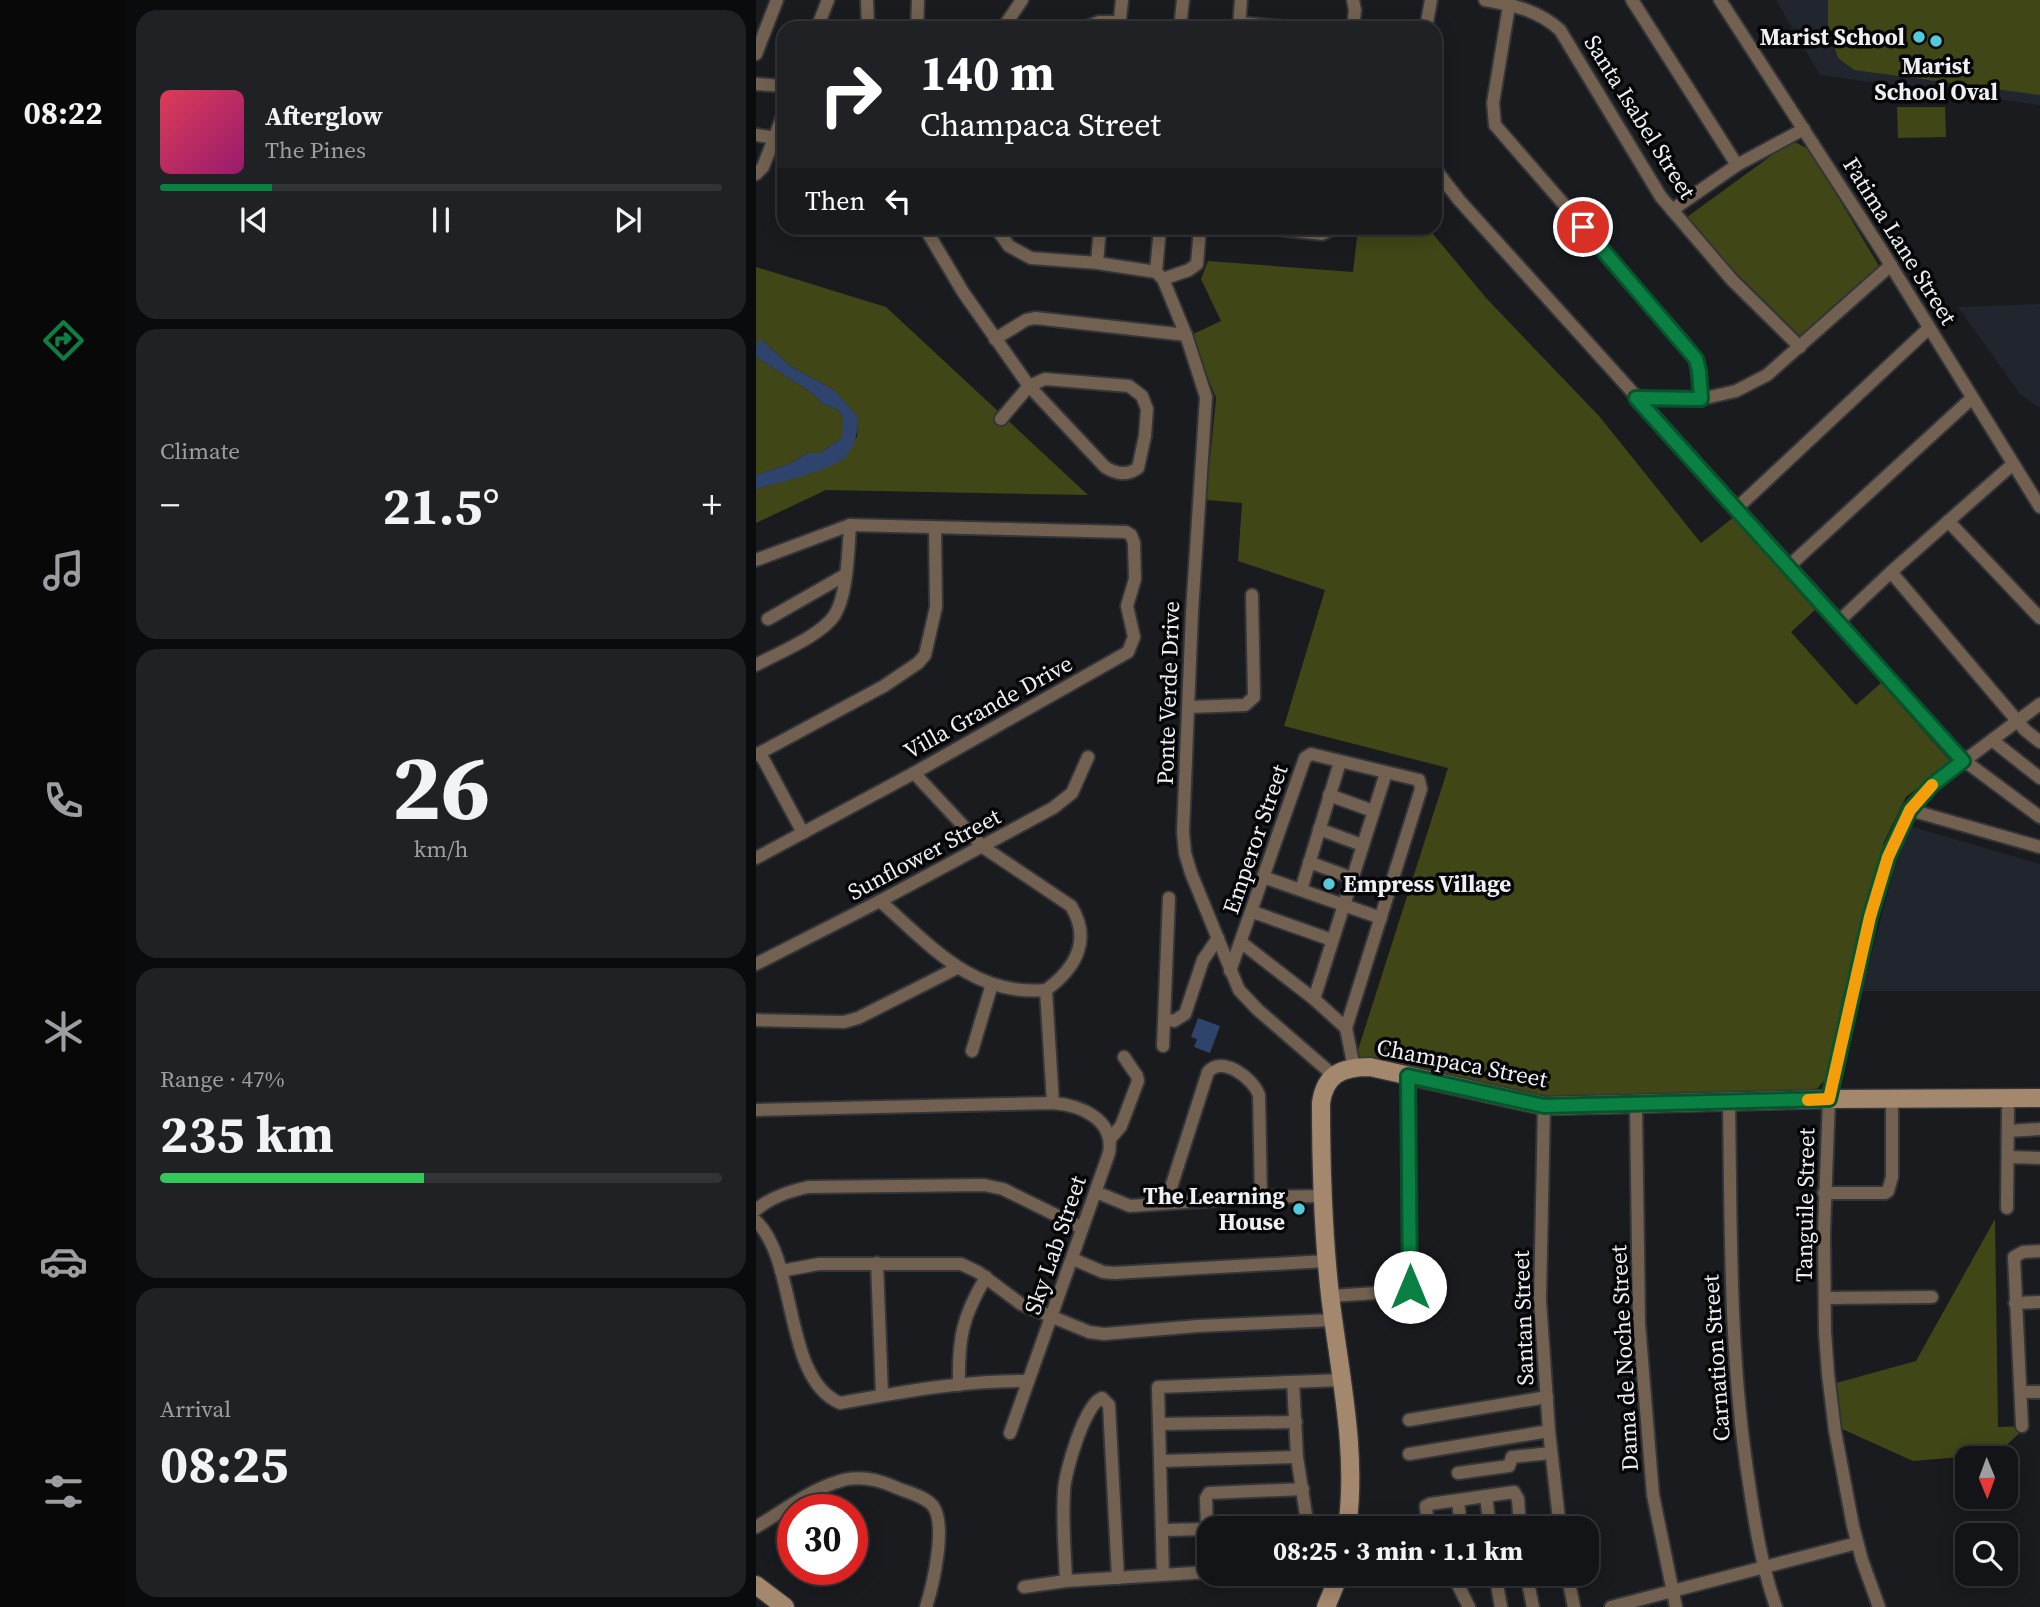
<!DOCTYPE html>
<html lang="en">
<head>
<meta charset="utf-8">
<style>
  body { margin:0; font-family:"Source Serif 4",serif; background:#202124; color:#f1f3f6; height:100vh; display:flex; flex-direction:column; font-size:26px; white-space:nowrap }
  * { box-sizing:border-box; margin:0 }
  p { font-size:23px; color:#9d9ea1 }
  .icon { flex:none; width:38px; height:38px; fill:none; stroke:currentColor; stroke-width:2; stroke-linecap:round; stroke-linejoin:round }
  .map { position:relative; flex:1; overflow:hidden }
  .drawer { display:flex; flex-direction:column; gap:10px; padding:10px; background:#0a0b0d; width:630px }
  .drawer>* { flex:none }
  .guide { position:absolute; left:21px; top:21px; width:665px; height:214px; border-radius:21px; box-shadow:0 4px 18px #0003,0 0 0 2px #323336; background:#202124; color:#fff; overflow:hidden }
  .needle { width:46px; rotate:179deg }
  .fabs { position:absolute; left:1199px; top:1446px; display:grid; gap:14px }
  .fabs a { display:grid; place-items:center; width:63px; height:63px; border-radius:14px; background:#131417; box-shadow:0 4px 18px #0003,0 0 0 2px #323336; font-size:35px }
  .speed { position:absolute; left:21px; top:1494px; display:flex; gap:14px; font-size:35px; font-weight:700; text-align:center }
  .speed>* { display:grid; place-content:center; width:91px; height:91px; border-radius:50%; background:#131417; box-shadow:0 4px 18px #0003,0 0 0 2px #323336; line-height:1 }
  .speed .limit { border:10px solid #d22; background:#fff; color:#111 }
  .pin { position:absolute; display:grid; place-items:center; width:60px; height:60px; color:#fff; margin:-30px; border:4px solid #fff; border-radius:50%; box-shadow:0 2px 7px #0007 }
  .me { position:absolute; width:77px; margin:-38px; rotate:0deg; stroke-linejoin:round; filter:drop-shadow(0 0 5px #0008) }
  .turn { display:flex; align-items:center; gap:24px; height:147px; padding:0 28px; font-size:32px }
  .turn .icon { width:91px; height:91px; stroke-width:2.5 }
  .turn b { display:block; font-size:49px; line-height:60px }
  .then { display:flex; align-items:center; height:66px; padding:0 28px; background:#0003; gap:14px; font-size:26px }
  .big { font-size:52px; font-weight:700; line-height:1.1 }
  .drawer .tile { flex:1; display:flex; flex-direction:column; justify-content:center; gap:10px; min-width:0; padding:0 24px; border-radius:21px; background:#202124 }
  .drawer .dial { align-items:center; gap:0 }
  .dial b { font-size:91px; line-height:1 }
  .song { display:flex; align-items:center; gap:21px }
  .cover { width:84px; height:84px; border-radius:10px; background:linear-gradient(135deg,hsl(350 70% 55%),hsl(320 70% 35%)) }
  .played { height:7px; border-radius:4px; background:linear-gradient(90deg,#0b8043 20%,#323336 20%) }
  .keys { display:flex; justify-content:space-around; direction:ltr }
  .heat { display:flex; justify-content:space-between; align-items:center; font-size:38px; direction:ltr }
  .charge { height:10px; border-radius:5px; background:linear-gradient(90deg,#34c759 47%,#323336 0) }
  .trip { position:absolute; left:441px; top:1516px; width:402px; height:70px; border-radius:21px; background:#131417; box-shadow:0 4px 18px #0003,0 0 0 2px #323336; font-weight:700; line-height:70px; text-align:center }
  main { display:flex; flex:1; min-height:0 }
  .tabs { display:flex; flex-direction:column; width:126px; justify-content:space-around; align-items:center; background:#080809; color:#9d9ea1 }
  .tabs .icon { width:49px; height:49px }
  .tabs .on { color:#0b8043 }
  .tabs b { font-size:32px; color:#f1f3f6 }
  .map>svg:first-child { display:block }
</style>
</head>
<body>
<main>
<nav class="tabs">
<b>08:22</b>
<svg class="icon on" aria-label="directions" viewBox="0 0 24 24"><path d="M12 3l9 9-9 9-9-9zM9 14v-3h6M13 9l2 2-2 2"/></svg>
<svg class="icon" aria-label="music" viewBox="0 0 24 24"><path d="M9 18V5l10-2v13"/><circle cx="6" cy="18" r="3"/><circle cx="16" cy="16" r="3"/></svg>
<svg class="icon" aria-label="phone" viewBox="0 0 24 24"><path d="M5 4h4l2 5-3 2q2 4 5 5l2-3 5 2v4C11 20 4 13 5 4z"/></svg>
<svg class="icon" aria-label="climate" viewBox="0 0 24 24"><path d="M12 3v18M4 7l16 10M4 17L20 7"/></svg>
<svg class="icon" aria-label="car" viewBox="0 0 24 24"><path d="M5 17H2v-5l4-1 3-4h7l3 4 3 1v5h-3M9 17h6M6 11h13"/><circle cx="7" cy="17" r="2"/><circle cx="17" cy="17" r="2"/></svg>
<svg class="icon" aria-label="filters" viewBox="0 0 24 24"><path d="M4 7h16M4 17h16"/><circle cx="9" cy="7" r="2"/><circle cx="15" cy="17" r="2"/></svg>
</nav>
<section class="drawer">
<div class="tile">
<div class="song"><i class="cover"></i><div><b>Afterglow</b><p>The Pines</p></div></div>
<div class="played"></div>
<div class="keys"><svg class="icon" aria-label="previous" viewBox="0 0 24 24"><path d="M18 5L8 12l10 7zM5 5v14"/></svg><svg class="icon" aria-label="pause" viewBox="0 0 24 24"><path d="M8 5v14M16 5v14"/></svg><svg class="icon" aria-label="next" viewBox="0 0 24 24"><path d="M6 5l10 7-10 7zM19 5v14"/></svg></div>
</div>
<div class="tile"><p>Climate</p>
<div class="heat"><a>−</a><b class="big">21.5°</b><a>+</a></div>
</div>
<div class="tile dial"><b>26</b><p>km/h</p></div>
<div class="tile"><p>Range · 47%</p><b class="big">235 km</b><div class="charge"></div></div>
<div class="tile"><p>Arrival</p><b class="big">08:25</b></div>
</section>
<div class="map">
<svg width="1284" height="1607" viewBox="0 0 1284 1607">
  <rect width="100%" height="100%" fill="#191b1f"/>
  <g fill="#21252e">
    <polygon points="1020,0 1284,0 1284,105 1064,75"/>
    <polygon points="1284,304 1284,408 1264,394 1202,307"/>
    <polygon points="1154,826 1284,864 1284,991 1106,991 1139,864"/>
  </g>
  <g fill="#404616">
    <polygon points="1072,0 1284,0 1284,95 1098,70 1082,58 1072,25"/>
    <polygon points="1141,107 1189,107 1190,137 1142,138"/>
    <polygon points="1034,142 1041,143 1054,150 1123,266 1045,337 962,255 931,217"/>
    <polygon points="602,228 672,228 731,299 843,416 945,543 978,517 1059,610 1035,632 1100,705 1125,683 1195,762 1150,797 1128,842 1086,1000 1072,1076 1060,1090 974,1096 781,1099 603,1063 601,1053 692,768 528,726 569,590 482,561 486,503 450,500 460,398 435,335 465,321 445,279 452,261 597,272"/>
    <polygon points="0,267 130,307 332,495 70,490 0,523 0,489 67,469 101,437 102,418 78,390 34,366 8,342 0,346"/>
    <polygon points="0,357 56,393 67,404 81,409 87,417 88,426 86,438 64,453 52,453 33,464 0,475"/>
    <polygon points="1239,1219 1242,1427 1271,1426 1241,1454 1157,1461 1086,1429 1080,1383 1160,1361"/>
  </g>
  <g fill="#2f446c">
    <path d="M5,339L34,366L78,390L102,417C102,431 100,442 92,454C81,470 20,483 0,489V475L33,464L52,453H64L86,438L87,417L81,409L67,404L56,393L0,357V346Z"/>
    <polygon points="442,1018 464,1026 454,1053 438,1047 441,1039 435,1037"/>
  </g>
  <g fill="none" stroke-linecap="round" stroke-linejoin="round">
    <defs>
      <g id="street">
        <polyline points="111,0 112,28"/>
        <polyline points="597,0 599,10 597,28"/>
        <path d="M729,0C757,5 782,10 804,30L905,197L976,280L1044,347"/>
        <polyline points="754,0 737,103 739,125 929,344 940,359 945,399"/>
        <polyline points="876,0 981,165"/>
        <polyline points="964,0 1126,251 1284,507"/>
        <polyline points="483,23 539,28"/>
        <polyline points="61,28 72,0"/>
        <polyline points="161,28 162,0"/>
        <polyline points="247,28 266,0"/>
        <polyline points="328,28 343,22 364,22"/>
        <polyline points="363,28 366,0"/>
        <polyline points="424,28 427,0"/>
        <polyline points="483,28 485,0"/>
        <polyline points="670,28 675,0"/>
        <polyline points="0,54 21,0"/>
        <polyline points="0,84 28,86"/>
        <polyline points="0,135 28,139"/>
        <polyline points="679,169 703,200 1083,621 1198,753 1284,817"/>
        <polyline points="0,174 7,167 28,113"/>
        <polyline points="916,210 981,165 1048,129"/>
        <path d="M169,228L207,292L273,386L349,467C360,474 371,476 382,468L389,436L391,409L386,396L373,386L289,379L273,386L245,419"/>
        <polyline points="240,228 253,246 275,258 341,263 400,272"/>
        <polyline points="512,228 566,234 578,228"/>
        <polyline points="341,263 344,228"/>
        <polyline points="400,272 407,279 430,335 450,397 436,612 427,832 429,853 435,873 483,990 502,1010 577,1075"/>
        <polyline points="400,272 404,228"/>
        <polyline points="407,279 433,270 441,264 444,228"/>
        <polyline points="239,339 270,320 279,318 430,335"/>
        <polyline points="880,398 945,399 980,391 1011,375 1135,265"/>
        <polyline points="980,509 1173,328"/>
        <polyline points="1192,521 1284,618"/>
        <polyline points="0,560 94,525 370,532 375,535 378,543 379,579 371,606 378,637 372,652 158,773 0,858"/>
        <polyline points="1033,566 1216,398"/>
        <polyline points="1135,572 1269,730 1284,742"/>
        <polyline points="12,619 89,575"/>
        <polyline points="1083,621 1135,572 1257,464"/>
        <path d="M0,665C22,653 64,636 78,616C92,595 92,550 94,525"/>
        <polyline points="433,707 489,705 498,697 496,595"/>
        <polyline points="1236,740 1284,778"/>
        <polyline points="4,753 47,833"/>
        <polyline points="0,755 128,686 162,663 169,655 180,607 179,528"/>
        <polyline points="573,795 617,811"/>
        <polyline points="1154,810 1284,847"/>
        <polyline points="563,829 606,845"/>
        <polyline points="553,862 596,878"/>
        <polyline points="507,877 625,918"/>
        <polyline points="545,890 584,762"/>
        <path d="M124,901C174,945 217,997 290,990C320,968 336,940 315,906L227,847L158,773"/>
        <polyline points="497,912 576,940"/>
        <polyline points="486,943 558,999 590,1028"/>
        <polyline points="0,964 124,901 297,808 316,793 332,757"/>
        <polyline points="474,971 549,758 555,754 663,780 665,789 590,1028 598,1068"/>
        <polyline points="290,990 297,1103"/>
        <polyline points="558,999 630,773"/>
        <polyline points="409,1019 418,1021 429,1014 447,960 462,938"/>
        <polyline points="0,1020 88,1022 102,1018 201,968"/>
        <polyline points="407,1046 413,898"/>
        <polyline points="216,1051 236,984"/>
        <path d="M973,1102C975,1229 973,1357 993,1483C999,1525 1006,1567 1020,1607"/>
        <polyline points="880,1105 883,1323 897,1495 920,1607"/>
        <polyline points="788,1106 784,1300 793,1431 804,1528"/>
        <path d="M0,1110L297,1103C324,1105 359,1119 353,1153L254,1433"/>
        <polyline points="1252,1131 1284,1129"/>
        <polyline points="354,1139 365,1126 382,1081 381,1076 368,1057"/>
        <polyline points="1253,1157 1284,1158"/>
        <polyline points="340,1192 374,1206 505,1197 567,1196"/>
        <polyline points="1068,1193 1129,1193 1132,1191 1136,1177 1136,1099"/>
        <path d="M410,1203L452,1072C466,1055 497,1078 503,1095L505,1197"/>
        <polyline points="1251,1208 1252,1108"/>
        <path d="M0,1210C15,1197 33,1191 52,1187L228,1185L247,1189L326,1228"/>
        <path d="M0,1221C42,1261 27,1379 84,1403C146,1392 209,1380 272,1381"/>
        <polyline points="317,1259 347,1272 358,1273 571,1261"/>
        <polyline points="121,1263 126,1395"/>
        <polyline points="25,1271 63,1264 205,1264 222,1272 265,1304 333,1332 348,1334 442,1326 578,1320"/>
        <polyline points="575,1296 650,1291 654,1287 652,1076"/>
        <polyline points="1069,1298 1176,1297"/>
        <polyline points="1259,1303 1284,1302"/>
        <polyline points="537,1382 541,1457 552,1528"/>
        <path d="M203,1385C202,1339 206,1317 230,1277"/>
        <polyline points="1266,1392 1284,1392"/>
        <polyline points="653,1420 791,1397"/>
        <polyline points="404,1424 540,1422"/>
        <polyline points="1266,1426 1258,1257 1267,1252 1284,1251"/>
        <polyline points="653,1454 793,1431"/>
        <polyline points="405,1461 541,1457"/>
        <polyline points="702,1473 753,1466 756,1457 795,1453"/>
        <polyline points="730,1496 734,1528"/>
        <polyline points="702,1501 705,1528"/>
        <path d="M0,1527C26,1512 52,1491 81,1482C100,1475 121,1479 139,1487C150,1492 169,1496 177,1506C191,1525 177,1585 170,1607"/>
        <polyline points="495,1528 552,1526"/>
        <polyline points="672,1528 670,1506 674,1504 758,1492 762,1499 764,1528"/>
        <polyline points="451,1529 450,1498 453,1493 547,1489"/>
        <polyline points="407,1530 453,1529"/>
        <polyline points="696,1573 713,1607"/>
        <polyline points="739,1573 745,1607"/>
        <polyline points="770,1573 777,1607"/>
        <polyline points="811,1573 818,1607"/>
        <polyline points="407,1574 402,1387 586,1380"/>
        <path d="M310,1581C309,1552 306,1522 308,1492C308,1474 329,1403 346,1398L353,1405L362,1578"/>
        <polyline points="268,1587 310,1581 453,1572"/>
        <polyline points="855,1607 1101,1543"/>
        <polyline points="1123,1607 1106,1560 1097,1526 1079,1431 1072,1374 1069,1332 1068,1232 1073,1099 1114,917 1132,857 1154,810 1176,785 1284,704"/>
      </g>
      <g id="secondary">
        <path d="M591,1528C602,1451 583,1371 574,1295C567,1232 565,1167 565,1103C569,1074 586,1067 614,1067L788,1106L1073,1099L1284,1098"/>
        <polyline points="0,1585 29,1607"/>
        <polyline points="570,1607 584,1573"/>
      </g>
    </defs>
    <use href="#street" stroke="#333538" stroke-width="16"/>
    <use href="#secondary" stroke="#333538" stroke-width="21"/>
    <use href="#street" stroke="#726150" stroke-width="12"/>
    <use href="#secondary" stroke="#a4886e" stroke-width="18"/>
  </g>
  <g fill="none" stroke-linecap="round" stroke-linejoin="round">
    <defs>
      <polyline id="route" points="654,1287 652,1076 788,1106 1073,1099 1114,917 1132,857 1154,810 1176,785 1207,761 880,398 945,399 943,371 940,359 827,227"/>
    </defs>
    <use href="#route" stroke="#07532c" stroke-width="18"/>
    <use href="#route" stroke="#0b8043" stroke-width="12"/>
    <polyline stroke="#f59e0b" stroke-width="12" points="1052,1100 1073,1099 1114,917 1132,857 1154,810 1176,785"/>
  </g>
  <g fill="#53cadc" stroke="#060608" stroke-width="2.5">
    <circle cx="1163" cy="37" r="7"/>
    <circle cx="1180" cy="41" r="7"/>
    <circle cx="573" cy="884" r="7"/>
    <circle cx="543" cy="1209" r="7"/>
  </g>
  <g text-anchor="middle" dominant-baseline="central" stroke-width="7" stroke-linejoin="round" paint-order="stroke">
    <g font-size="23" font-weight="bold" fill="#eef0f3" stroke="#060608" text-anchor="end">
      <text x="1149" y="37">Marist School</text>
      <text x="1180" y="66" text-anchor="middle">Marist<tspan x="1180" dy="26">School Oval</tspan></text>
      <text x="587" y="884" text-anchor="start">Empress Village</text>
      <text x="529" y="1196">The Learning<tspan x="529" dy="26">House</tspan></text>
    </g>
    <g font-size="23" fill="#eef0f3" stroke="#060608">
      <text transform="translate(884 117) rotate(58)">Santa Isabel Street</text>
      <text transform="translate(1144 241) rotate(58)">Fatima Lane Street</text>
      <text transform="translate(412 693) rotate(-88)">Ponte Verde Drive</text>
      <text transform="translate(232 707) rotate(-29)">Villa Grande Drive</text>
      <text transform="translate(499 839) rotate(-71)">Emperor Street</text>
      <text transform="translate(168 854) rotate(-28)">Sunflower Street</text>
      <text transform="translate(706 1063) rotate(11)">Champaca Street</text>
      <text transform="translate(1049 1205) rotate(-89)">Tanguile Street</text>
      <text transform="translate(299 1245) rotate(-71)">Sky Lab Street</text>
      <text transform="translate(767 1318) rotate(-92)">Santan Street</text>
      <text transform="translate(868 1358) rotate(-93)">Dama de Noche Street</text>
      <text transform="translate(960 1358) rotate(-94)">Carnation Street</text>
    </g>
  </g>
</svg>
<div class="fabs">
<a><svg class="needle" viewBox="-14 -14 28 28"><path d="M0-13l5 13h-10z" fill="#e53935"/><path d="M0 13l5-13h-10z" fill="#9d9ea1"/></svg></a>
<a><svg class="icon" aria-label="search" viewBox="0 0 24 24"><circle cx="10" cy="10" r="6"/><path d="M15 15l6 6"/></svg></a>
</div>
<div class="speed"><div class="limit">30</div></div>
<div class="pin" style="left:827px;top:227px;background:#d93025"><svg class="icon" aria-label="arrive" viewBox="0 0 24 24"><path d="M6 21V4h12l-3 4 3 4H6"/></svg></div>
<svg class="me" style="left:654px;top:1287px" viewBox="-20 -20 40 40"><circle r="19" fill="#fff"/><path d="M0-13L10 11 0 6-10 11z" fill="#0b8043"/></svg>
<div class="trip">08:25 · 3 min · 1.1 km</div>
<div class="guide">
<div class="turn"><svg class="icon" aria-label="right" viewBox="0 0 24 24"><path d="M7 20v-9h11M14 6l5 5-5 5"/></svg><div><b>140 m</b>Champaca Street</div></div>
<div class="then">Then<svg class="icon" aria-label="left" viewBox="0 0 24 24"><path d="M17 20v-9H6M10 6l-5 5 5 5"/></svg></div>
</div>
</div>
</main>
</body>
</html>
